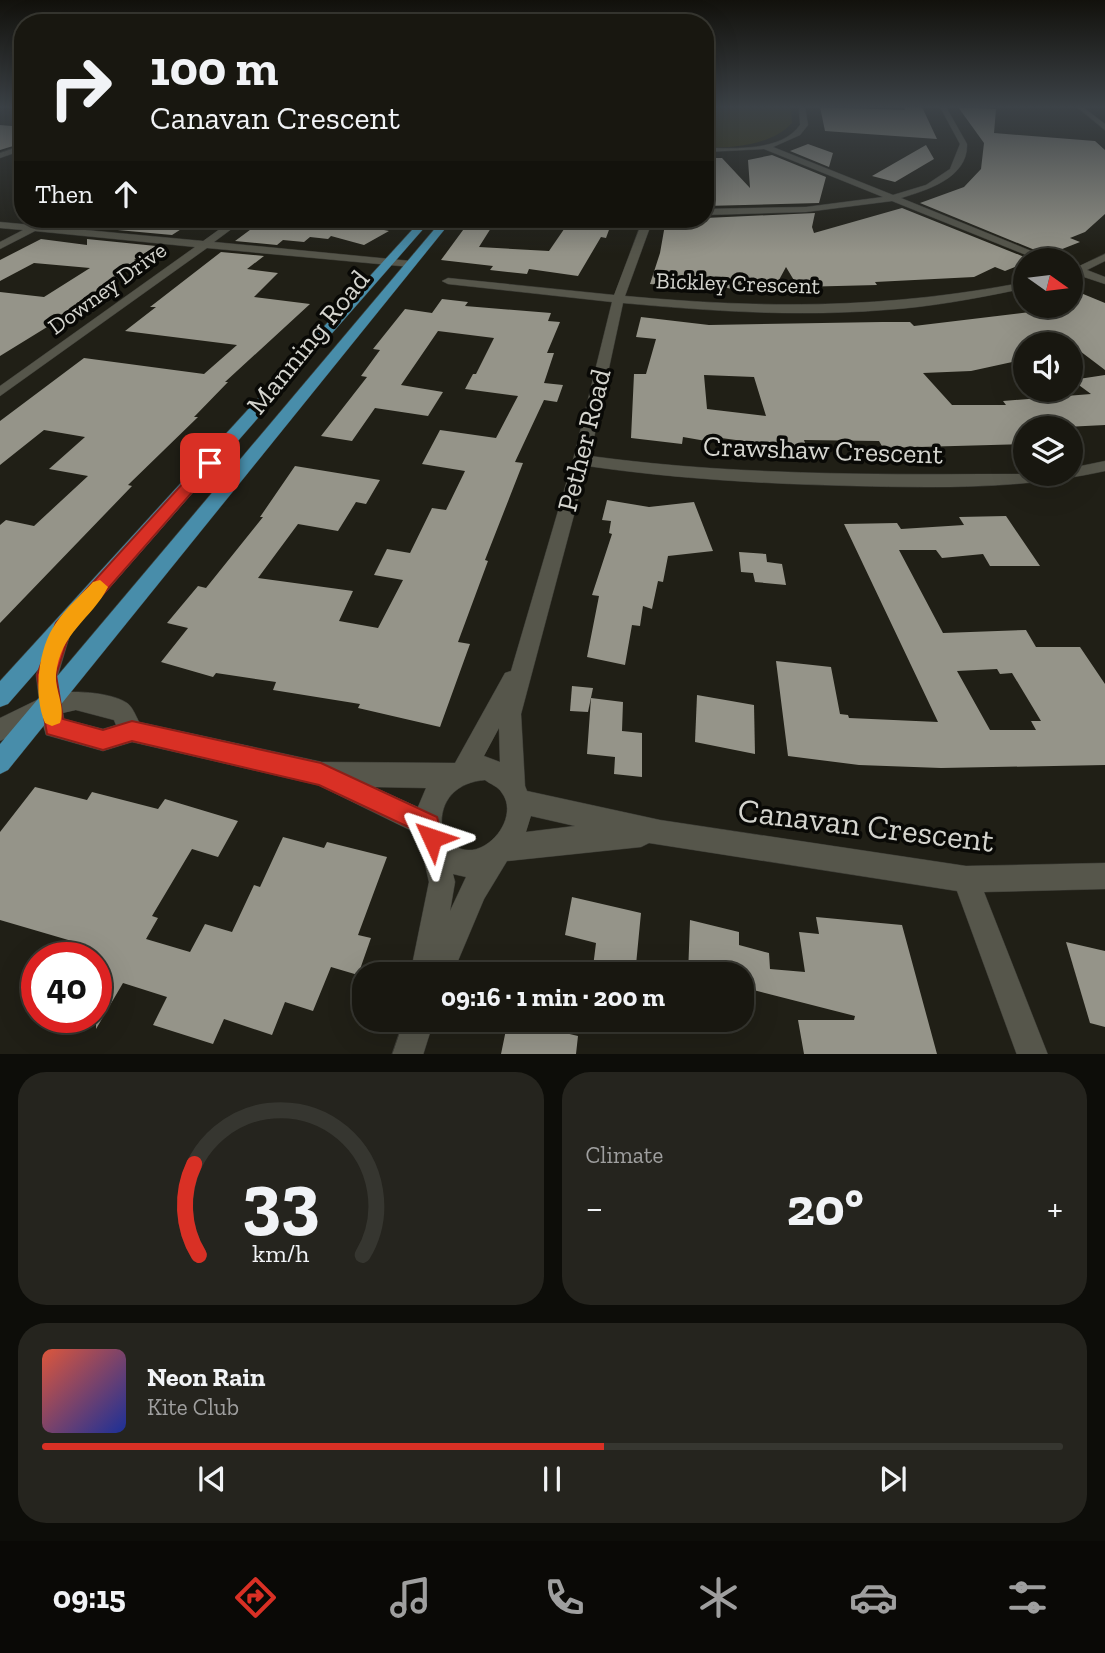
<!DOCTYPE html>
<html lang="en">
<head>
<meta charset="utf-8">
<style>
  body { margin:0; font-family:"Zilla Slab",serif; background:#25241e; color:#f1f3f6; height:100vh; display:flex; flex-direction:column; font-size:26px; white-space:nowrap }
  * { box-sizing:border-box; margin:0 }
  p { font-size:23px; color:#9f9f9f }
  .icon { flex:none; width:38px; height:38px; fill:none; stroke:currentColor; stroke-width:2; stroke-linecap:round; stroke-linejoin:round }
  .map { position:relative; height:1054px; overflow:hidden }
  .details { display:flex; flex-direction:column; gap:18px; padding:18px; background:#0d0d09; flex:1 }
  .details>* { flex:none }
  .top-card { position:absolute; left:14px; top:14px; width:700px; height:214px; border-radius:28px; box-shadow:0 7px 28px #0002,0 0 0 2px #363630; background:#181710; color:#f1f3f6; overflow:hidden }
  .needle { width:46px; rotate:104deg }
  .buttons { position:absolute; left:1013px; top:248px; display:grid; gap:14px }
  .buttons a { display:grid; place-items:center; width:70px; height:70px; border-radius:50%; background:#181710; box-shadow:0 7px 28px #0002,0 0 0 2px #363630; font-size:35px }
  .speed { position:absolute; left:21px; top:942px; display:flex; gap:14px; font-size:35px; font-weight:700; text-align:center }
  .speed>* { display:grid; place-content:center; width:91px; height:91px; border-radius:50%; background:#181710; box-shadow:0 7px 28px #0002,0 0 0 2px #363630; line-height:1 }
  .speed .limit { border:10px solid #d22; background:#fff; color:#111 }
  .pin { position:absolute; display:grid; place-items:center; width:60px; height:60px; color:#fff; margin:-30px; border-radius:14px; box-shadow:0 4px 10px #0006 }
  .me { position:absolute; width:77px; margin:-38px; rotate:312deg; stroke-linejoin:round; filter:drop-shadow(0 0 5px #0008) }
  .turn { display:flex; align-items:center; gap:24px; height:147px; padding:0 21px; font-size:32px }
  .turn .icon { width:91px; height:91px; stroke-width:2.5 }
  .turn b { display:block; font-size:49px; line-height:60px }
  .then { display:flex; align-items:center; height:66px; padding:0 21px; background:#0003; gap:14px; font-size:26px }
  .big { font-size:52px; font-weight:800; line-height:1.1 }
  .details .tile { flex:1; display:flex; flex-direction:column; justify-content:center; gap:10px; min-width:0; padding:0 24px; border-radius:28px; background:#25241e }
  .details .dial { align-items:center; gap:0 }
  .dial svg { height:182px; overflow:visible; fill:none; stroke:#363630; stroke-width:7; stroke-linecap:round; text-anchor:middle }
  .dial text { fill:#f1f3f6; stroke:none }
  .song { display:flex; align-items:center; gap:21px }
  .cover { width:84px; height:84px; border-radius:10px; background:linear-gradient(135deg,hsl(10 70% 55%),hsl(230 70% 35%)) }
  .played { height:7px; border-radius:4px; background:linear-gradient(90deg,#d93025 55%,#363630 55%) }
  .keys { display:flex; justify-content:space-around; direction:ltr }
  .heat { display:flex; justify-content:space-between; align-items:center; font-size:38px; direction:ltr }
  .details .tiles { flex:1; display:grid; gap:18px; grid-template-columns:1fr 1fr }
  .tile:last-child { grid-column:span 2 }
  .trip { position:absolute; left:352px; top:962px; width:402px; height:70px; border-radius:28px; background:#181710; box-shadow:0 7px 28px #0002,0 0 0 2px #363630; font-weight:800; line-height:70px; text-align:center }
  .menu { display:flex; height:112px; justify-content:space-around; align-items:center; background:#0a0906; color:#9f9f9f }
  .menu .icon { width:49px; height:49px }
  .menu .active { color:#d93025 }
  .menu b { font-size:32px; color:#f1f3f6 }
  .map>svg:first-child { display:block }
</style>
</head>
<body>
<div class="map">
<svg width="1105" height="1055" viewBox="0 0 1105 1055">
  <rect width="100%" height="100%" fill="#201f16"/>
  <path fill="#35320d" d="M705,107H791L792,123C772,145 734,148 705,148Z"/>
  <g fill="#959489" fill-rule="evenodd">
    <polygon points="820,107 905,110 904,107 922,107 937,139 825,131"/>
    <polygon points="958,107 996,109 994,133 1095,141 1105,150 1105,214 1085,232 1070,238 1080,242 1047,255 920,203 964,187 981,169 984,143"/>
    <polygon points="0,125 23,127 23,143 0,150"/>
    <polygon points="808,144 833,153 829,167 790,151"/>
    <polygon points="926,145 934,159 895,182 872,176"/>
    <polygon points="772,155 826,177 819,203 705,206 705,158 722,158 750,188 748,160"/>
    <polygon points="902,208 1032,260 1005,271 995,267 974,277 875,282 877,285 798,287 786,267 773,291 735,284 733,289 716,286 714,290 650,284 660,253 666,219 705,222 705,218 815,213 812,227 814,233"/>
    <polygon points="84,219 197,219 172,235 85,227"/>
    <polygon points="265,219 390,219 379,229 389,231 364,245 331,236 328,239 310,237 304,242 283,240 277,245 235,241"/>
    <polygon points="571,219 613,219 606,238 601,237 578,276 529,269 527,274 490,270 493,266 441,260 466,226 491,228 479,247 549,251"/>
    <polygon points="41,239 87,245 87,239 156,246 134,260 141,261 49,323 52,324 0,356 0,292 44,297 90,268 34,263 0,281 0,260"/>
    <polygon points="221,252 264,256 247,269 278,273 254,297 310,304 225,382 228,382 194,417 198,417 128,485 132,486 0,623 0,525 6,520 34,526 88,476 49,469 85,437 44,430 0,465 0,421 84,358 204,374 237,345 125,331 156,307 150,307"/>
    <path d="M1071,289L1105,303V370L1072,345H1026V359L971,371L923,373L952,405H1006L1003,401L1091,394L1072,380L1105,375V425L1026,429V444L883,448L879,441L804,440L808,452L775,451L774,445L706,436V441L683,437L682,444L631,438L634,374H646L656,339L636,337L641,317L709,325L882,322H910L914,326L1038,311L1032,306H1071ZM704,375L754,377L766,416L707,409Z"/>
    <polygon points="442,299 468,302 465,306 551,313 548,321 560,322 547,353 554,353 544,383 563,385 557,402 544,400 515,462 523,463 485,560 488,561 458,642 470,644 440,727 358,708 360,704 273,690 276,682 216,673 213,677 161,662 188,628 167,623 198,586 206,588 263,517 260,517 295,466 380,480 366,504 356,502 338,531 298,524 258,578 353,591 339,621 378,628 403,580 374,575 387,549 410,553 432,508 446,510 465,471 422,464 440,430 496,438 518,396 465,389 473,374 476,374 494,338 438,331 401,385 443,392 428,416 375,408 352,441 321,436 367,377 361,376 380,350 373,349 405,309 432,313"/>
    <polygon points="607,500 649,507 694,502 713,551 668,556 663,582 658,581 652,609 643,606 640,626 632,625 625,665 587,657 599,596 592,595 612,534 609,533 611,521 602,520"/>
    <path d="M1006,516L1040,566H990L983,554L942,558L936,550H899L943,633L1026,630L1036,647H1080L1105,684V765L941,768L859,765L788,756L776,661L831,667L840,714L848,715L849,718L938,722L844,524L897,523L901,529L964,525L959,517ZM997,669L1000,674L1012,673L1041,721H1031L1036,730H990L957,671Z"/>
    <polygon points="739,552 766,554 767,562 782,564 786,585 755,582 753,573 741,572"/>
    <polygon points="572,686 593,688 588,712 570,711"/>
    <polygon points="697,695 754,705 755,754 695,742"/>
    <polygon points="591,698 623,702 622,731 642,733 642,777 614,774 615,757 587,754"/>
    <polygon points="35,787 87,800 92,792 158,809 165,799 238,821 218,857 192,849 152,916 158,918 146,939 190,952 205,924 232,932 254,885 260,887 283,837 324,848 327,842 387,857 358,935 371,938 358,975 331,967 313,1011 285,1002 272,1035 224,1019 213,1044 153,1025 167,997 123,983 96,1029 96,957 74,957 82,944 0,920 0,832"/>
    <polygon points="572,897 641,913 635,975 592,975 596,943 565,935"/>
    <polygon points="816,917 902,925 937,1054 804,1054 798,1020 854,1020 855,1016 742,987 742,975 688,975 690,920 739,932 739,945 769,953 770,969 805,972 799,932 819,934"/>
    <polygon points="1066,942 1105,951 1105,1027 1090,1023"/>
    <polygon points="508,1020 563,1020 561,1032 578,1036 576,1054 501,1054"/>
  </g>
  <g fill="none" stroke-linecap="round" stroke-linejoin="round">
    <defs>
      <g id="minor">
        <path d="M799,107H805L808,125L800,135L773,147L893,195L926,185L950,169L960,144L940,107H946L967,144C968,178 927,190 901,198L1056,261H1041L892,201L806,212L705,215V209L806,207L883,197L764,149L705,152V148C735,148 781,152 800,125Z"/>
        <polygon points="1077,107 1083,107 1105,124 1105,130"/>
        <polygon points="23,145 23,150 0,158 0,153"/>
        <polygon points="234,219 245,219 214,242 411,261 416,264 411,267 207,248 0,396 0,386 195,247 35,231 0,249 0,242 23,230 0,228 0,222 203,241"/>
        <path d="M643,219H653L625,296C766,309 886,309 1026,282V288C978,298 932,307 884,310C797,317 709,311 623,303L590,456C750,478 912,474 1071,474V468L1105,461V471C1023,489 941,488 857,486C767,484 677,479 587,466L521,714L525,786L527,791L660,820L966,866L1105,863V889L984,892L1048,1055H1017L957,891L649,843L641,847L507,861L484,899L452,975H410L429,882L418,834L318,785L132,742L103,751L46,735L42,721L0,741V718L39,699L36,675L52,628L55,622L62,619L69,622L72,628L58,675L60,693C76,690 113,693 127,703C132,706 136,716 139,722L322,762L455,763L505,673L511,671L573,460L612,302L448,284L442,281L448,278L614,295ZM76,710L114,720L116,725L103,729L64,719L63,713ZM499,728L500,762L484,756ZM485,780C490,784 499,787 502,793C525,824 465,882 442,828C439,800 457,782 485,780ZM374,787L426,788L418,807ZM531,816L575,826L526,832ZM453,874L466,877L450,911L455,882Z"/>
        <polygon points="1105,254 1105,261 1087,270 1105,277 1105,284 1078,275 1071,277 1071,265 1077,267"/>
        <polygon points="404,1020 434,1020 423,1055 392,1055"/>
      </g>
      <g id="major">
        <polygon points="422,219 432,219 8,704 0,707 0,681"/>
        <polygon points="443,219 453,219 8,770 0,774 0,744"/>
      </g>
    </defs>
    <use href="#minor" stroke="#3a3a34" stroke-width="1"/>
    <use href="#major" stroke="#3a3a34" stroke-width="1"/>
    <use href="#minor" fill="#56564b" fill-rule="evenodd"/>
    <use href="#major" fill="#488daa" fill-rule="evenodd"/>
  </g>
  <linearGradient id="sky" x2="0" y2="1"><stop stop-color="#12110c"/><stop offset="0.42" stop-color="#3c4247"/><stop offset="1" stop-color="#3c4247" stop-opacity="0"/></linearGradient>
  <rect width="1105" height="254" fill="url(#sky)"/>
  <polygon fill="#d93025" stroke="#8d1f18" stroke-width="2" points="210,458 215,459 215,466 70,632 56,675 63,719 103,730 132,721 321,763 437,817 443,838 440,846 432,850 423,846 419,832 319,785 132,741 103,750 47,734 37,675 56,623 205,459"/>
  <path fill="#f59e0b" d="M100,580L108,587C92,619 60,632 56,675C55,691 66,707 60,723L52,726L45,723C33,694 38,648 56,623C66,608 81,595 93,582Z"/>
  <g text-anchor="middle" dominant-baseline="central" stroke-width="7" stroke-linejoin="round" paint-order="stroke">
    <g font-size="23" fill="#d4d4ce" stroke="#090906">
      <text transform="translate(738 283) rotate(2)">Bickley Crescent</text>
      <text transform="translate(107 288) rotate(-36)">Downey Drive</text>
    </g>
    <g font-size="28" fill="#d4d4ce" stroke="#090906">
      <text transform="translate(308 342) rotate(-51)">Manning Road</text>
      <text transform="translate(584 440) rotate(-76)">Pether Road</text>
      <text transform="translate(823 450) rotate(2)">Crawshaw Crescent</text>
    </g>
    <g font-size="33" fill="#d4d4ce" stroke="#090906">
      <text transform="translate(866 825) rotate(7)">Canavan Crescent</text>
    </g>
  </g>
</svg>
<div class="buttons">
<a><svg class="needle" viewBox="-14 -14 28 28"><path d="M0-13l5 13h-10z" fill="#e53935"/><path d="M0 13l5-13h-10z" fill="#9f9f9f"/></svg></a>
<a><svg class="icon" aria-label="sound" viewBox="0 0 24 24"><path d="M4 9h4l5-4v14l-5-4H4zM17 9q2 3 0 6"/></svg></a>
<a><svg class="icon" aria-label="layers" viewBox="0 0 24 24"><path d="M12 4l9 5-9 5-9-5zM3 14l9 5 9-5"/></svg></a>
</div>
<div class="speed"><div class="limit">40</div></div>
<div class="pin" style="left:210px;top:463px;background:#d93025"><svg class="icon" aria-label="arrive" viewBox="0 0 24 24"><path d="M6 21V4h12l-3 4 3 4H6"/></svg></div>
<svg class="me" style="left:432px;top:838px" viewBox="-20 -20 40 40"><path d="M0-17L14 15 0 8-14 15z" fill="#d93025" stroke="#fff" stroke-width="4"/></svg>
<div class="trip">09:16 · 1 min · 200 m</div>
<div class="top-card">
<div class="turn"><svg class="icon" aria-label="right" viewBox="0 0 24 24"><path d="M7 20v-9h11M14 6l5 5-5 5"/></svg><div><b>100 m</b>Canavan Crescent</div></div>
<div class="then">Then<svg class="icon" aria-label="ahead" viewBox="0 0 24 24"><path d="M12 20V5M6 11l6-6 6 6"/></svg></div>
</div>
</div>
<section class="details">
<div class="tiles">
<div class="tile dial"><svg viewBox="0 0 100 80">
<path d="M14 69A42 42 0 1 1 86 69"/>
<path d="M14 69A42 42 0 0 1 12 29" stroke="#d93025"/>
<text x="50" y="56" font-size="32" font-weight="700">33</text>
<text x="50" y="72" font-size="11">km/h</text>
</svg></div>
<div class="tile"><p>Climate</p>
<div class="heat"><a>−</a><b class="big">20°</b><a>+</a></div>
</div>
<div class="tile">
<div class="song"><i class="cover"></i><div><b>Neon Rain</b><p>Kite Club</p></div></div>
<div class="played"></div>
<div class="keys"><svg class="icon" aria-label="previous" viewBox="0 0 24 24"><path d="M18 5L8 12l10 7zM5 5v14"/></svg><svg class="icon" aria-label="pause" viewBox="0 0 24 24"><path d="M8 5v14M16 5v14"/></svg><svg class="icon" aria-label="next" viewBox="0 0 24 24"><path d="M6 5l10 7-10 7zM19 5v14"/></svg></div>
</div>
</div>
</section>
<nav class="menu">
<b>09:15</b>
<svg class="icon active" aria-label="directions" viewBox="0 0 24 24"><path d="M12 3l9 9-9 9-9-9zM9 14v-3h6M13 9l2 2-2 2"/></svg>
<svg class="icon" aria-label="music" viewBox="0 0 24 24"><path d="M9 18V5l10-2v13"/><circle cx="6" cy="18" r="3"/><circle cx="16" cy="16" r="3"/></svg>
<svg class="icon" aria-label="phone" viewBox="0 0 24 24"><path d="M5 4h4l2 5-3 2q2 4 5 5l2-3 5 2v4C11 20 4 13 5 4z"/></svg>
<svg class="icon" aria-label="climate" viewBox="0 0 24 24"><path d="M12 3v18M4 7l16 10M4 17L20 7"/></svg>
<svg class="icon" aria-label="car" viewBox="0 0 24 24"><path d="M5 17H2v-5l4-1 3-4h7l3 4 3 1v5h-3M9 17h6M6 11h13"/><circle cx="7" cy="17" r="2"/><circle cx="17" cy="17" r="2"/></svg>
<svg class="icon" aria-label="filters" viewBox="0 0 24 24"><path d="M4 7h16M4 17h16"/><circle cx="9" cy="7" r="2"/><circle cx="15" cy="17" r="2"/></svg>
</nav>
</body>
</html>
